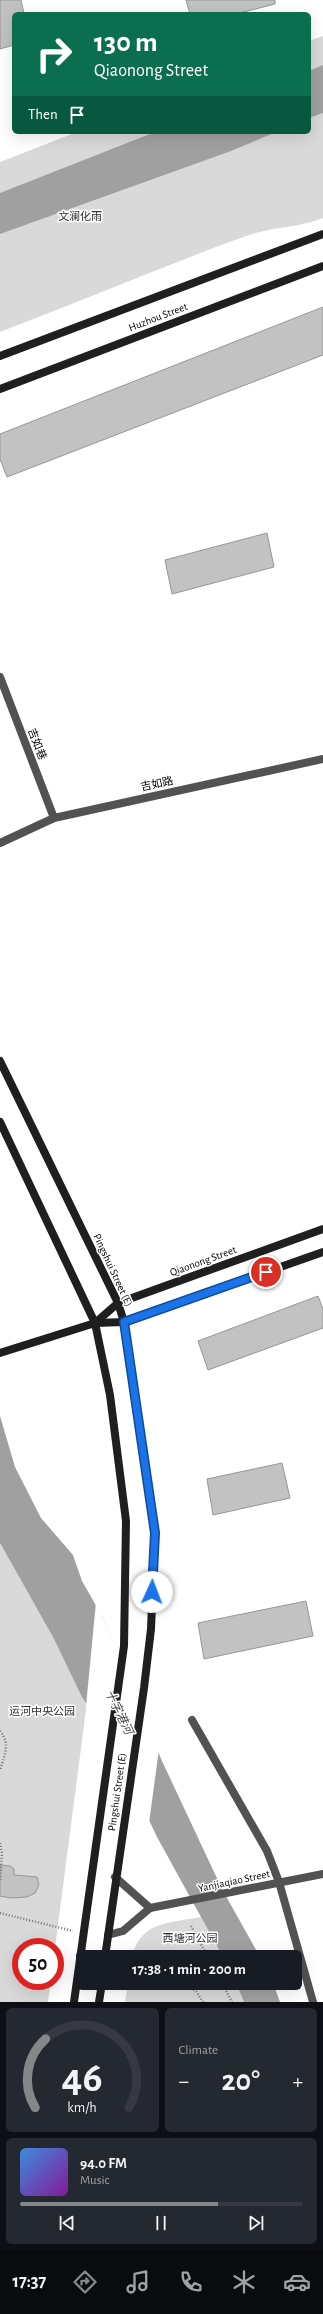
<!DOCTYPE html>
<html lang="en">
<head>
<meta charset="utf-8">
<style>
  body { margin:0; font-family:"Alegreya Sans","Noto Sans SC",sans-serif; background:#242831; color:#f1f3f6; height:100vh; display:flex; flex-direction:column; font-size:15px; white-space:nowrap }
  * { box-sizing:border-box; margin:0 }
  p { font-size:13px; color:#9ea1a6 }
  .icon { flex:none; width:22px; height:22px; fill:none; stroke:currentColor; stroke-width:2; stroke-linecap:round; stroke-linejoin:round }
  .map { position:relative; height:2002px; overflow:hidden }
  .panel { display:flex; flex-direction:column; gap:6px; padding:6px; background:#0d0f14; flex:1 }
  .panel>* { flex:none }
  .hud { position:absolute; left:12px; top:12px; width:299px; height:122px; border-radius:6px; box-shadow:0 4px 16px #0002; background:#0b6e4f; color:#fff; overflow:hidden }
  .speed { position:absolute; left:12px; top:1938px; display:flex; gap:8px; font-size:20px; font-weight:700; text-align:center }
  .speed>* { display:grid; place-content:center; width:52px; height:52px; border-radius:50%; background:#171b24; box-shadow:0 4px 16px #0002; line-height:1 }
  .speed .limit { border:6px solid #d22; background:#fff; color:#111 }
  .pin { position:absolute; display:grid; place-items:center; width:34px; height:34px; color:#fff; margin:-17px; border:2px solid #fff; border-radius:50%; box-shadow:0 1px 4px #0007 }
  .me { position:absolute; width:44px; margin:-22px; rotate:2deg; stroke-linejoin:round; filter:drop-shadow(0 0 3px #0008) }
  .turn { display:flex; align-items:center; gap:14px; height:84px; padding:0 16px; font-size:18px }
  .turn .icon { width:52px; height:52px; stroke-width:2.5 }
  .turn b { display:block; font-size:28px; line-height:34px }
  .then { display:flex; align-items:center; height:38px; padding:0 16px; background:#0003; gap:8px; font-size:15px }
  .big { font-size:30px; font-weight:700; line-height:1.1 }
  .panel .widget { flex:1; display:flex; flex-direction:column; justify-content:center; gap:6px; min-width:0; padding:0 14px; border-radius:6px; background:#242831 }
  .panel .dial { align-items:center; gap:0 }
  .dial svg { height:104px; overflow:visible; fill:none; stroke:#363941; stroke-width:7; stroke-linecap:round; text-anchor:middle }
  .dial text { fill:#f1f3f6; stroke:none }
  .song { display:flex; align-items:center; gap:12px }
  .cover { width:48px; height:48px; border-radius:6px; background:linear-gradient(135deg,hsl(210 70% 55%),hsl(290 70% 35%)) }
  .played { height:4px; border-radius:2px; background:linear-gradient(90deg,#858687 70%,#363941 70%) }
  .keys { display:flex; justify-content:space-around; direction:ltr }
  .heat { display:flex; justify-content:space-between; align-items:center; font-size:22px; direction:ltr }
  .panel .tiles { flex:1; display:grid; gap:6px; grid-template-columns:1fr 1fr }
  .widget:last-child { grid-column:span 2 }
  .trip { position:absolute; left:76px; top:1950px; width:226px; height:40px; border-radius:6px; background:#171b24; box-shadow:0 4px 16px #0002; font-weight:700; line-height:40px; text-align:center }
  .tabs { display:flex; height:64px; justify-content:space-around; align-items:center; background:#090b0e; color:#9ea1a6 }
  .tabs .icon { width:28px; height:28px }
  .tabs .selected { color:#858687 }
  .tabs b { font-size:18px; color:#f1f3f6 }
  .map>svg:first-child { display:block }
</style>
</head>
<body>
<div class="map">
<svg width="323" height="2002" viewBox="0 0 323 2002">
  <rect width="100%" height="100%" fill="#fff"/>
  <g fill="#d9d9d9">
    <path d="M323,36V218C298,228 271,227 246,236C163,266 82,301 0,332V162L77,132H309V41Z"/>
    <polygon points="0,1543 54,1639 87,1702 55,1948 21,1947 21,1981 51,1981 48,2002 0,2002"/>
    <path d="M201,1917L223,1957H132C140,1921 170,1923 201,1917Z"/>
    <polygon points="128,1983 236,1983 244,2002 125,2002"/>
  </g>
  <g fill="#a0a0a0">
    <polygon points="323,65 323,113 309,118 309,71"/>
    <polygon points="155,132 276,132 231,151 0,234 0,193"/>
    <polygon points="0,1416 15,1467 41,1518 73,1555 82,1581 102,1616 162,1761 222,1889 260,1957 223,1957 157,1837 111,1740 82,1697 54,1639 0,1543"/>
    <polygon points="236,1983 273,1983 280,2002 244,2002"/>
  </g>
  <polygon fill="#fff" points="96,1602 159,1749 149,1823 110,1741 86,1706"/>
  <g fill="#c2c2c2" stroke="#969696">
    <polygon points="0,0 21,0 24,14 14,14 14,45 0,49"/>
    <polygon points="186,0 275,0 275,4 236,14 190,14"/>
    <polygon points="323,307 323,355 7,477 0,459 0,434"/>
    <polygon points="267,533 274,567 172,594 165,560"/>
    <polygon points="318,1296 323,1309 323,1328 208,1370 198,1341"/>
    <polygon points="282,1463 290,1498 213,1515 207,1479"/>
    <polygon points="306,1601 313,1636 204,1659 198,1623"/>
    <polygon points="0,1865 10,1866 14,1869 14,1875 37,1877 39,1885 35,1893 27,1897 11,1898 0,1896"/>
  </g>
  <g fill="none" stroke-linecap="round" stroke-linejoin="round">
    <g stroke="#747474" stroke-width="2.5" stroke-dasharray="1 2" stroke-linecap="butt">
      <path d="M0,1731C11,1744 4,1756 0,1770"/>
      <polyline points="0,1843 2,1853 0,1881"/>
      <polyline points="0,1913 73,1931"/>
      <polyline points="191,1926 208,1957"/>
      <polyline points="180,1983 196,1991 203,2002"/>
      <polyline points="222,1983 232,2002"/>
    </g>
    <g stroke="#525252" stroke-width="8">
      <polyline points="0,677 54,818"/>
      <polyline points="192,1720 267,1851 279,1882 313,2002"/>
    </g>
    <g stroke="#525252" stroke-width="8">
      <polyline points="0,843 54,818 323,759"/>
      <polyline points="115,1877 150,1908"/>
      <polyline points="108,1935 123,1931 150,1908 323,1874"/>
    </g>
    <g stroke="#1f1f1f" stroke-width="8">
      <polyline points="0,356 323,234"/>
      <polyline points="0,389 323,266"/>
      <polyline points="0,1061 118,1303 124,1322 155,1533 151,1629 144,1688 105,1957"/>
      <polyline points="0,1122 95,1323 110,1395 126,1521 124,1646 74,2002"/>
      <polyline points="95,1323 118,1303 323,1229"/>
      <polyline points="0,1353 95,1323 124,1322 323,1252"/>
      <polyline points="99,2002 102,1983"/>
    </g>
  </g>
  <g fill="none" stroke-linecap="round" stroke-linejoin="round">
    <defs>
      <polyline id="route" points="152,1592 155,1533 124,1322 266,1272"/>
    </defs>
    <use href="#route" stroke="#114b97" stroke-width="10"/>
    <use href="#route" stroke="#1a73e8" stroke-width="7"/>
  </g>
  <g text-anchor="middle" dominant-baseline="central" stroke-width="3" stroke-linejoin="round" paint-order="stroke">
    <g font-size="11" fill="#303030" stroke="#fff">
      <text x="80" y="216">文澜化雨</text>
      <text x="42" y="1711">运河中央公园</text>
      <text x="190" y="1938">西塘河公园</text>
    </g>
    <g font-size="11" fill="#000" stroke="#fff">
      <text transform="translate(158 317) rotate(-21)">Huzhou Street</text>
      <text transform="translate(37 744) rotate(69)">吉如巷</text>
      <text transform="translate(157 784) rotate(-12)">吉如路</text>
      <text transform="translate(203 1261) rotate(-20)">Qiaonong Street</text>
      <text transform="translate(113 1270) rotate(65)">Pingshui Street (E)</text>
      <text transform="translate(117 1792) rotate(-82)">Pingshui Street (E)</text>
      <text transform="translate(234 1881) rotate(-12)">Yanjiaqiao Street</text>
    </g>
    <g font-size="12" font-style="italic" fill="#414141" stroke="#fff">
      <text transform="translate(119 1712) rotate(64)">十字港河</text>
    </g>
  </g>
</svg>
<div class="speed"><div class="limit">50</div></div>
<div class="pin" style="left:266px;top:1272px;background:#d93025"><svg class="icon" aria-label="arrive" viewBox="0 0 24 24"><path d="M6 21V4h12l-3 4 3 4H6"/></svg></div>
<svg class="me" style="left:152px;top:1592px" viewBox="-20 -20 40 40"><circle r="19" fill="#fff"/><path d="M0-13L10 11 0 6-10 11z" fill="#1a73e8"/></svg>
<div class="trip">17:38 · 1 min · 200 m</div>
<div class="hud">
<div class="turn"><svg class="icon" aria-label="right" viewBox="0 0 24 24"><path d="M7 20v-9h11M14 6l5 5-5 5"/></svg><div><b>130 m</b>Qiaonong Street</div></div>
<div class="then">Then<svg class="icon" aria-label="arrive" viewBox="0 0 24 24"><path d="M6 21V4h12l-3 4 3 4H6"/></svg></div>
</div>
</div>
<section class="panel">
<div class="tiles">
<div class="widget dial"><svg viewBox="0 0 100 80">
<path d="M14 69A42 42 0 1 1 86 69"/>
<path d="M14 69A42 42 0 0 1 22 16" stroke="#858687"/>
<text x="50" y="56" font-size="32" font-weight="700">46</text>
<text x="50" y="72" font-size="11">km/h</text>
</svg></div>
<div class="widget"><p>Climate</p>
<div class="heat"><a>−</a><b class="big">20°</b><a>+</a></div>
</div>
<div class="widget">
<div class="song"><i class="cover"></i><div><b>94.0 FM</b><p>Music</p></div></div>
<div class="played"></div>
<div class="keys"><svg class="icon" aria-label="previous" viewBox="0 0 24 24"><path d="M18 5L8 12l10 7zM5 5v14"/></svg><svg class="icon" aria-label="pause" viewBox="0 0 24 24"><path d="M8 5v14M16 5v14"/></svg><svg class="icon" aria-label="next" viewBox="0 0 24 24"><path d="M6 5l10 7-10 7zM19 5v14"/></svg></div>
</div>
</div>
</section>
<nav class="tabs">
<b>17:37</b>
<svg class="icon selected" aria-label="directions" viewBox="0 0 24 24"><path d="M12 3l9 9-9 9-9-9zM9 14v-3h6M13 9l2 2-2 2"/></svg>
<svg class="icon" aria-label="music" viewBox="0 0 24 24"><path d="M9 18V5l10-2v13"/><circle cx="6" cy="18" r="3"/><circle cx="16" cy="16" r="3"/></svg>
<svg class="icon" aria-label="phone" viewBox="0 0 24 24"><path d="M5 4h4l2 5-3 2q2 4 5 5l2-3 5 2v4C11 20 4 13 5 4z"/></svg>
<svg class="icon" aria-label="climate" viewBox="0 0 24 24"><path d="M12 3v18M4 7l16 10M4 17L20 7"/></svg>
<svg class="icon" aria-label="car" viewBox="0 0 24 24"><path d="M5 17H2v-5l4-1 3-4h7l3 4 3 1v5h-3M9 17h6M6 11h13"/><circle cx="7" cy="17" r="2"/><circle cx="17" cy="17" r="2"/></svg>
</nav>
</body>
</html>
